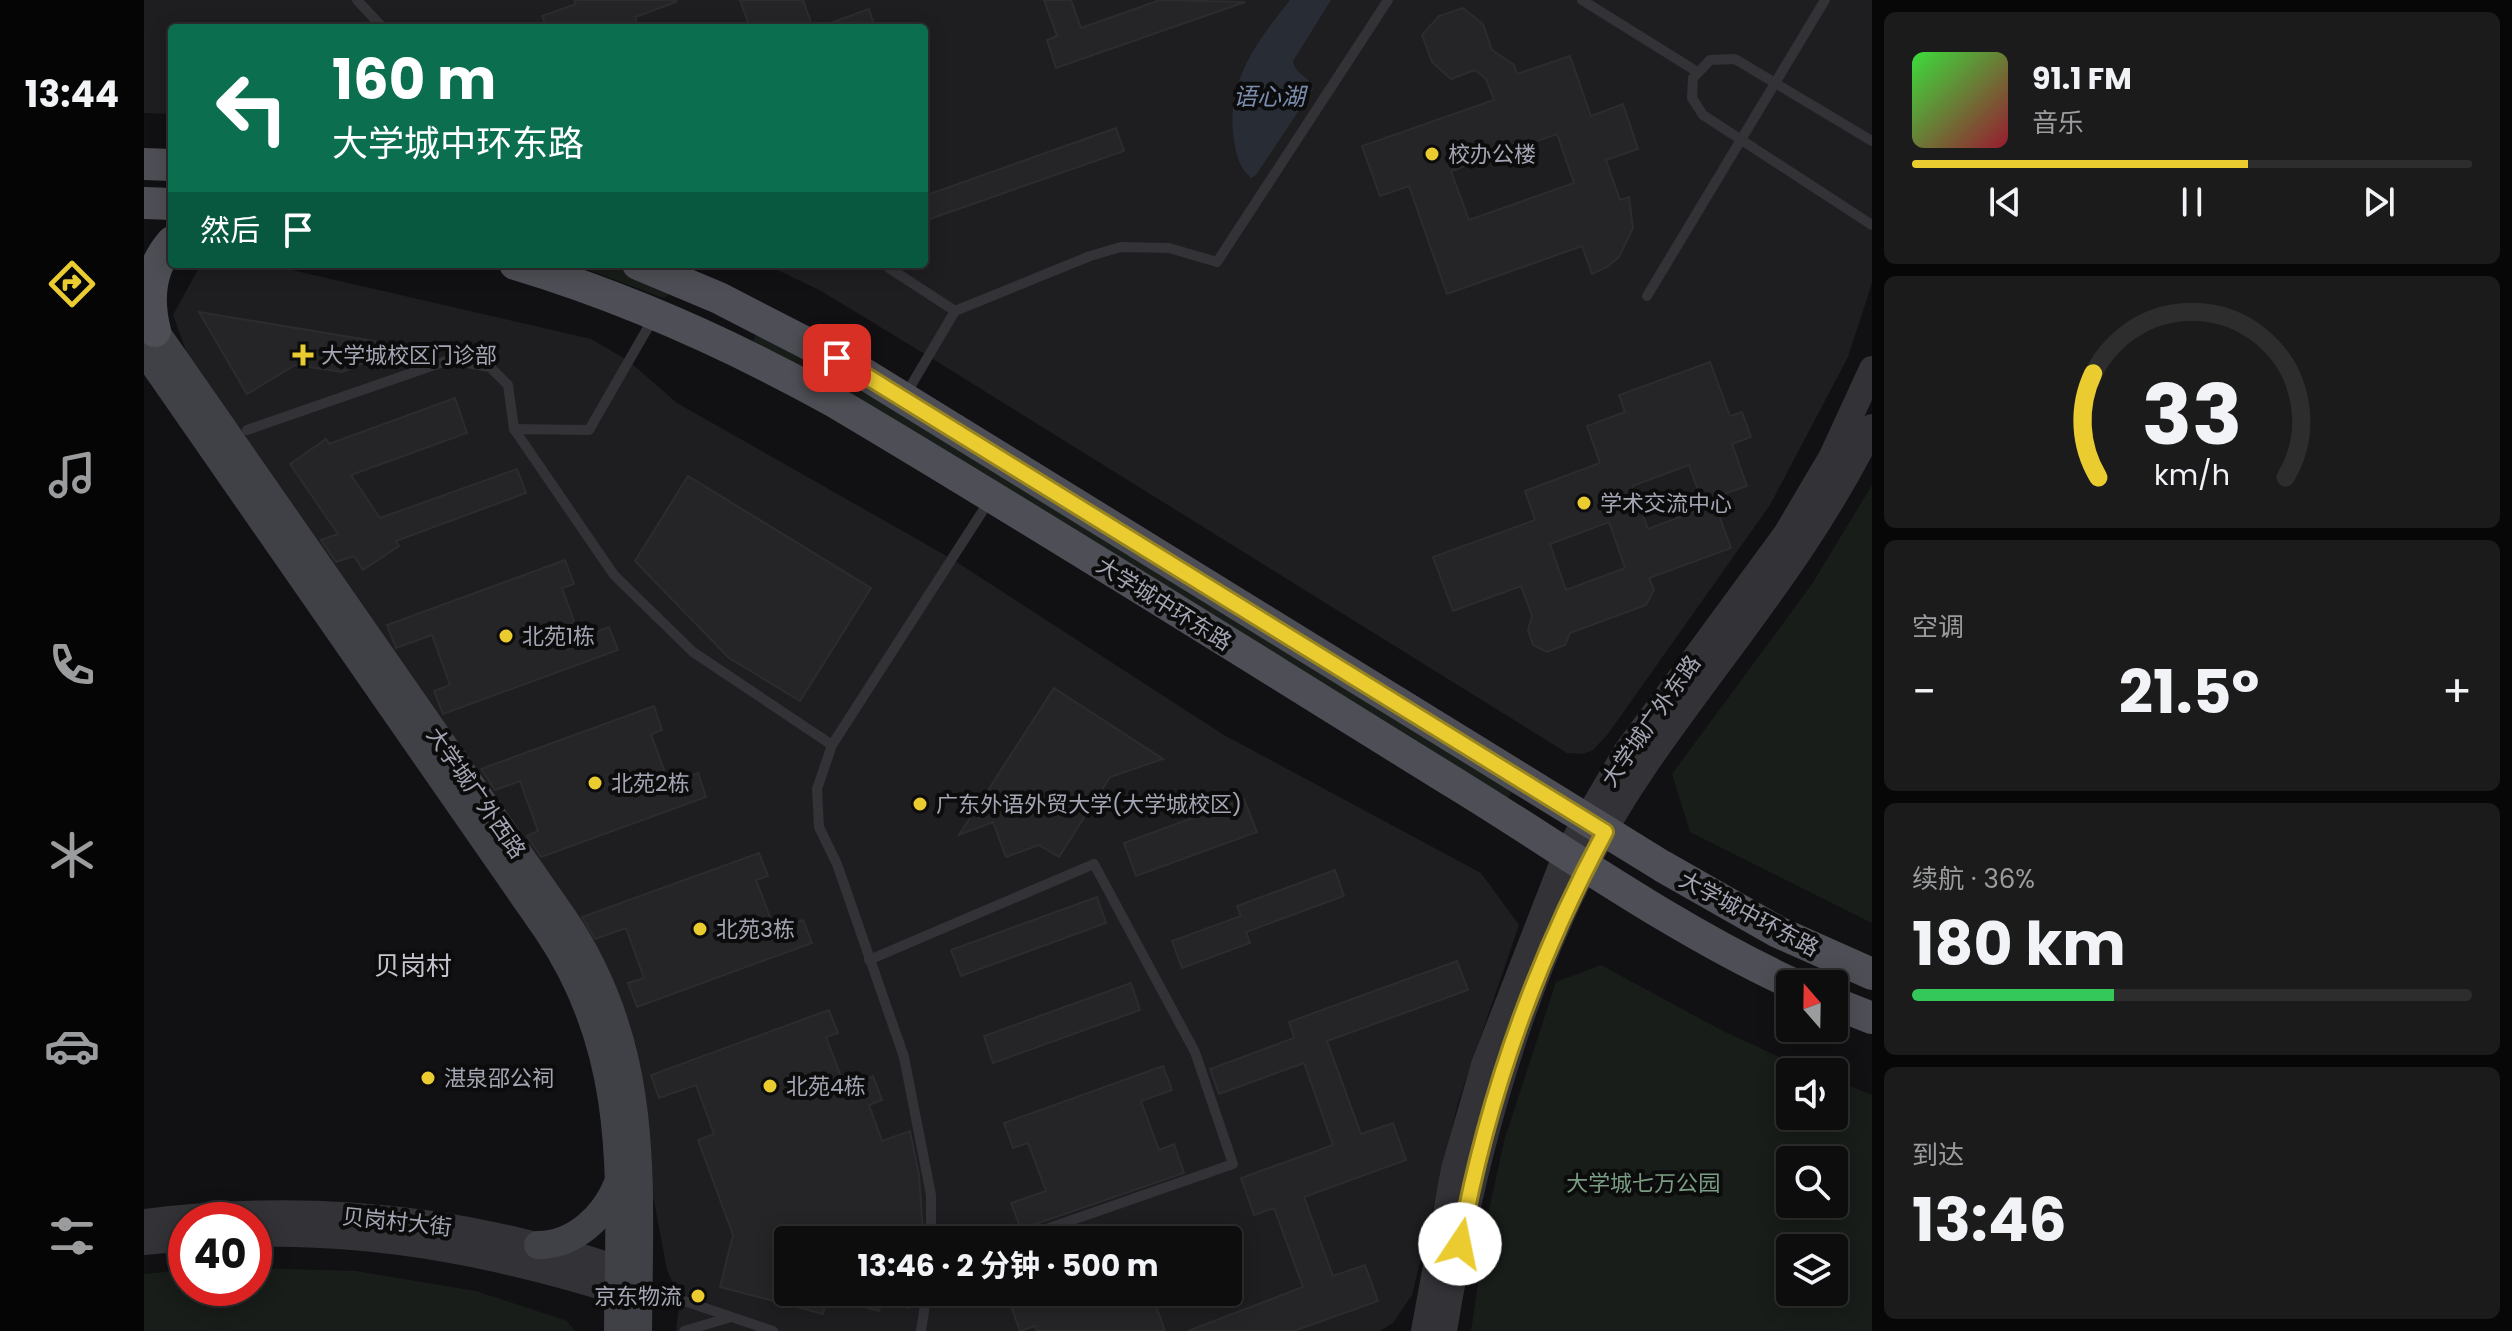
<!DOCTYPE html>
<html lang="zh">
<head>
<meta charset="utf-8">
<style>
  body { margin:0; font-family:Poppins,"Noto Sans SC",sans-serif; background:#1b1b1c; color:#f1f3f6; height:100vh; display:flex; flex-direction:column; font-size:30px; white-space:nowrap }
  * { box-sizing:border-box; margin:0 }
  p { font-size:26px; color:#9a9c9e }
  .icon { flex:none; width:44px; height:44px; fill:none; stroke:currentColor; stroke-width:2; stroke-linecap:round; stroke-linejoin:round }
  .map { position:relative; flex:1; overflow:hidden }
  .panel { display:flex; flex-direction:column; gap:12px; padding:12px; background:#070708; width:640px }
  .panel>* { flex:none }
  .guide { position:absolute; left:24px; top:24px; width:760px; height:244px; border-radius:8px; box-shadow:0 4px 20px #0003,0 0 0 2px #2d2d2e; background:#0b6e4f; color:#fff; overflow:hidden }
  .needle { width:52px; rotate:340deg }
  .controls { position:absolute; left:1632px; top:970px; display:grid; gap:16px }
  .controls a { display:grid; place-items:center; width:72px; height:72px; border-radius:8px; background:#0d0d0e; box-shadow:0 4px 20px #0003,0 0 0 2px #2d2d2e; font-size:40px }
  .speed { position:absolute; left:24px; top:1202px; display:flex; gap:16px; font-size:40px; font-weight:700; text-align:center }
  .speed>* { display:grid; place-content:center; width:104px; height:104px; border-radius:50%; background:#0d0d0e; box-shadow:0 4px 20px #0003,0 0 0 2px #2d2d2e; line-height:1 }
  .speed .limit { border:12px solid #d22; background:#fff; color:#111 }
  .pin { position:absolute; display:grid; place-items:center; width:68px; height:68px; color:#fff; margin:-34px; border-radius:16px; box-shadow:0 4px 12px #0006 }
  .me { position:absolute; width:88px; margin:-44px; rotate:11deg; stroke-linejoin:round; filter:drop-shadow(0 0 6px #0008) }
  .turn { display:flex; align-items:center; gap:28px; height:168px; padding:0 32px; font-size:36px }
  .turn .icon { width:104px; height:104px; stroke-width:2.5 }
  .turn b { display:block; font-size:56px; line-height:68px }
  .then { display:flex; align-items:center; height:76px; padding:0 32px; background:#0003; gap:16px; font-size:30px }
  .big { font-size:60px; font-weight:700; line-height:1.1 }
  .panel .card { flex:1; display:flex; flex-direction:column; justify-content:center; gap:12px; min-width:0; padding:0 28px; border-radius:12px; background:#1b1b1c }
  .panel .dial { align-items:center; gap:0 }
  .dial svg { height:208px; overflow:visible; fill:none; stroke:#2d2d2e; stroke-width:7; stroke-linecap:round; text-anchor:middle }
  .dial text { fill:#f1f3f6; stroke:none }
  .song { display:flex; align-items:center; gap:24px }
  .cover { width:96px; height:96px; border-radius:12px; background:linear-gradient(135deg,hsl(120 70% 55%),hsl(350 70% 35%)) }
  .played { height:8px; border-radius:4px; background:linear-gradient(90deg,#eacc31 60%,#2d2d2e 60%) }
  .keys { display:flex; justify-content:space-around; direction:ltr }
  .heat { display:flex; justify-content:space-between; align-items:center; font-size:44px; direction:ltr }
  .charge { height:12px; border-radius:6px; background:linear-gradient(90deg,#34c759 36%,#2d2d2e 0) }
  .trip { position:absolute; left:630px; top:1226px; width:468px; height:80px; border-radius:8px; background:#0d0d0e; box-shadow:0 4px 20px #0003,0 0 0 2px #2d2d2e; font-weight:700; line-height:80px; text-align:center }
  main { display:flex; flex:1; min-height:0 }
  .tabs { display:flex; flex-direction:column; width:144px; justify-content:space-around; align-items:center; background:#050506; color:#9a9c9e }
  .tabs .icon { width:56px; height:56px }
  .tabs .current { color:#eacc31 }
  .tabs b { font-size:36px; color:#f1f3f6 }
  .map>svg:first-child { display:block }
</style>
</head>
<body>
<main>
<nav class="tabs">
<b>13:44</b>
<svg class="icon current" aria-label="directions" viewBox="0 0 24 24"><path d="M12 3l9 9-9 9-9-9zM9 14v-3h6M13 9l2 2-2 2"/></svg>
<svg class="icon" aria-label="music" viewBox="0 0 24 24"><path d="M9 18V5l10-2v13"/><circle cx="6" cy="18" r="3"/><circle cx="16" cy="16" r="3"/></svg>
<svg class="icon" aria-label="phone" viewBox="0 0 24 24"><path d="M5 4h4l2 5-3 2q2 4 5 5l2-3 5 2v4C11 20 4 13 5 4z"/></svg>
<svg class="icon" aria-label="climate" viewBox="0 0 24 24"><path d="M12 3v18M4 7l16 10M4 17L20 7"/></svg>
<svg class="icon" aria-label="car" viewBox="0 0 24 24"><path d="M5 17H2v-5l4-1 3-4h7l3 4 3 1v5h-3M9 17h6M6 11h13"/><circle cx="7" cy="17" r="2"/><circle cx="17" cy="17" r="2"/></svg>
<svg class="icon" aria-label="filters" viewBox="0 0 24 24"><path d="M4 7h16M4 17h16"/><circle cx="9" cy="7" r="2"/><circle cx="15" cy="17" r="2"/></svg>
</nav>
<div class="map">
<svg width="1728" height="1331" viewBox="0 0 1728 1331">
  <rect width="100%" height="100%" fill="#111113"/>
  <g fill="#1e1d1f" fill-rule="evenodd">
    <polygon points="0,0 1728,0 1728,283 1704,357 1626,505 1464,734 1449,750 1439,754 1423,753 784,356 677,291 621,264 780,264 780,28 28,28 28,114 0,113"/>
    <path d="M57,264H122L447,339L485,361L533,403L808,559L1080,735L1337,873L1375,925L1314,1103L1268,1295L1249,1323L1236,1331H532L536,1299L523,1270L476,1021L45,359L29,315ZM644,1240H1084V1292H644Z"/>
  </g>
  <g fill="#181d19" fill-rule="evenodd">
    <polygon points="429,264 465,264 524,287 527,294 519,298"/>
    <polygon points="612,335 750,404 1370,789 1363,799 609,341"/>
    <polygon points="1728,485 1728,923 1546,832 1528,774 1668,584"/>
    <path d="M1457,965L1577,1030L1668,1072H1646V1116H1690V1080L1728,1095V1331H1327L1345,1210L1360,1141L1412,982ZM1690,1160V1204H1646V1160ZM1690,1248V1292H1646V1248Z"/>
    <polygon points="110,1268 212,1271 332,1291 423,1321 431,1331 0,1331 0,1274 42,1270 42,1288 110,1288"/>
  </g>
  <path fill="#282d35" d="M1146,0H1187L1149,61C1151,75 1166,76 1169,89L1112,175L1107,178C1094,167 1091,149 1089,133C1084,78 1114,41 1146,0Z"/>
  <g fill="#252426" stroke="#2c2b2e" stroke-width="2" fill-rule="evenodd">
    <polygon points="430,0 532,0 532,2 491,17 495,28 403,28 398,16 432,4"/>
    <polygon points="596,0 659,0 669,28 606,28"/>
    <polygon points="900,0 927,0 937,28 1016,0 1101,2 912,68 903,40 913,36"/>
    <path d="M1319,8L1339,24L1348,50L1370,65L1373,74L1426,56L1447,116L1479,104L1494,149L1462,160L1476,200L1485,197L1489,228L1475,257L1463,267L1448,274L1438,246L1303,294L1265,186L1236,196L1218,146L1350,100L1342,79L1331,70L1307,79L1288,62L1278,35L1295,16ZM1413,134L1430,183L1325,220L1307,171Z"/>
    <polygon points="725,9 731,28 678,28 678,26"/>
    <polygon points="972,128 980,151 780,221 780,196"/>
    <polygon points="55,312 260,346 198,372 151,365 103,394"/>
    <path d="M1566,362L1586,416L1598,412L1607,437L1588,444L1603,486L1558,502L1545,465L1488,486L1504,529L1571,504L1587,548L1505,578L1510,590L1502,605L1426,633L1421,645L1403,652L1389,645L1384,630L1388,616L1377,586L1309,611L1289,557L1391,520L1381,491L1456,463L1443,426L1481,412L1475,395ZM1465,522L1481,568L1422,590L1406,544Z"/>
    <polygon points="311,398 323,433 207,475 236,518 373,469 382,493 252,541 255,546 219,570 210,556 192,562 177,540 194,534 146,464 182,439 185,444"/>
    <polygon points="544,476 727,588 656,701 585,658 491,561"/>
    <polygon points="421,560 430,584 418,588 436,638 465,627 474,650 299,714 290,691 306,685 288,635 252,648 243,625"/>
    <polygon points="910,688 1019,759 966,777 915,857 895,845 862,857 849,822 815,835"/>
    <polygon points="510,706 518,730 507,734 525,784 554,773 562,797 397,857 383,836 394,831 376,781 351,790 337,769"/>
    <polygon points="1100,799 1113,832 992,876 980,843"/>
    <polygon points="615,853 624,876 612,880 631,930 659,920 668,943 493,1007 484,983 500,978 482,928 451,939 438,917"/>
    <polygon points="1191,870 1200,896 1102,932 1106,943 1038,968 1028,941 1097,916 1093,906"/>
    <polygon points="953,897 962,923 817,976 807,950"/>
    <polygon points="1313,961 1324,990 1183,1041 1217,1134 1249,1123 1262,1160 1160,1197 1189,1276 1221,1265 1234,1301 1150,1331 1044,1331 1159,1287 1130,1208 1110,1215 1097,1178 1189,1145 1160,1063 1075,1094 1066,1069 1150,1038 1145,1022"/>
    <polygon points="987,983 996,1010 849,1063 840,1036"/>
    <polygon points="685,1010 694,1033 682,1037 701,1087 729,1076 738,1100 725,1105 738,1141 766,1131 775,1175 779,1231 777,1240 644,1240 644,1292 768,1292 765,1308 738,1301 735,1311 683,1297 679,1314 576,1287 589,1235 554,1140 570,1134 552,1085 515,1098 507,1075"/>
    <polygon points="1019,1066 1028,1090 997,1101 1015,1150 1030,1144 1040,1173 877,1229 867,1203 902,1191 884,1143 869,1148 860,1123"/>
    <polygon points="906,1292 1007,1292 1021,1331 893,1331 891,1326 876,1331 867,1306"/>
  </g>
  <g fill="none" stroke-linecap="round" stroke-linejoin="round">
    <g stroke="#323237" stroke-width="10">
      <polyline points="213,0 239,28"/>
      <polyline points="1438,0 1552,71"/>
      <polyline points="1728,141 1591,59 1566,60 1549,78 1548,98 1559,115 1728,225"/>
      <polyline points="739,264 811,311"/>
      <polyline points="1503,296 1681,0"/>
      <polyline points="510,317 445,430 370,429 470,575 549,652 688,745"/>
      <polyline points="762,394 811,311 946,256 977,247 1025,248 1073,262 1244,0"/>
      <polyline points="103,430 305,360 346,367 364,385 370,429"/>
      <polyline points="725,960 950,864 1051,1052 1089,1164 871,1240"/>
      <polyline points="787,1240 787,1195 760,1057 693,864 675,827 673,789 688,745 838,512"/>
      <polyline points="496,1286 629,1331"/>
      <polyline points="540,1331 584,1318"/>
      <polyline points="777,1331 783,1292"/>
    </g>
    <g stroke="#323237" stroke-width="26">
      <path d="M0,1222C136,1205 278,1212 410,1250C438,1257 467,1263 489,1281"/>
      <path d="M110,1234C235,1231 356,1255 475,1292L494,1286"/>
      <polyline points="0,1242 42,1238"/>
      <polyline points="1280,1331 1310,1169 1340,1065 1422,854 1482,752 1642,534 1688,456 1728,369"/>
      <path d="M1300,1331C1331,1140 1391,924 1502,764C1580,651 1667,552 1728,427"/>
    </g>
    <g stroke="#404147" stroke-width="28">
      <path d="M0,315L420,919C508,1049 495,1182 494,1331"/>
      <path d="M0,350L403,930C489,1057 475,1186 474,1331"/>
      <path d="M394,1245C431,1245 461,1216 474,1183"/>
    </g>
    <g stroke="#4e4f56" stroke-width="32">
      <polyline points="0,164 28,165"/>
      <polyline points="0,203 28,204"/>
      <path d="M371,264C481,297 588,345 689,401C900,526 1108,658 1317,787C1427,855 1532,930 1649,984"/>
      <polyline points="494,264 575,298 709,367 1518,866 1634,932 1728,974"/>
      <path d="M11,331C3,299 5,268 28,242"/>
      <polyline points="1690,1003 1728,1018"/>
    </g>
  </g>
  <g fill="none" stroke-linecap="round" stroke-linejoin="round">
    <defs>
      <path id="route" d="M693,358L1461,832C1392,960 1342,1101 1316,1244"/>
    </defs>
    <use href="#route" stroke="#988520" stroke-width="20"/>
    <use href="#route" stroke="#eacc31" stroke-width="14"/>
  </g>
  <g fill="#eacc31" stroke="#0c0c0d" stroke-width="3">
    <circle cx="1288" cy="154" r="8"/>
    <path d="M155 343h8v8h8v8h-8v8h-8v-8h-8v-8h8z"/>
    <circle cx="1440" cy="503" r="8"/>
    <circle cx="362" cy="636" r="8"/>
    <circle cx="451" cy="783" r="8"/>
    <circle cx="776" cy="804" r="8"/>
    <circle cx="556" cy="929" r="8"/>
    <circle cx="284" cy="1078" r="8"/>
    <circle cx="626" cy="1086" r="8"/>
    <circle cx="554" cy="1296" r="8"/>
  </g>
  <g text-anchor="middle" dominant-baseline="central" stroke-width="8" stroke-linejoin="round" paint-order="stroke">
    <g font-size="22" fill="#a3a5b3" stroke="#0c0c0d" text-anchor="start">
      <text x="1304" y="154">校办公楼</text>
      <text x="177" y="355">大学城校区门诊部</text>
      <text x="1456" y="503">学术交流中心</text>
      <text x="378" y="636">北苑1栋</text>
      <text x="467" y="783">北苑2栋</text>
      <text x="792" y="804">广东外语外贸大学(大学城校区)</text>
      <text x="572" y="929">北苑3栋</text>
      <text x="300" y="1078">湛泉邵公祠</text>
      <text x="642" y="1086">北苑4栋</text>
      <text x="538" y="1296" text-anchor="end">京东物流</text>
    </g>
    <g font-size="22" fill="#a3a5b3" stroke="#0c0c0d">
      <text transform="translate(1020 604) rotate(32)">大学城中环东路</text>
      <text transform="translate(1507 721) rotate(-55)">大学城广外东路</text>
      <text transform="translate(332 793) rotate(55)">大学城广外西路</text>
      <text transform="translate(1605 914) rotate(28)">大学城中环东路</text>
      <text transform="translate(253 1222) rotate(6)">贝岗村大街</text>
    </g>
    <g font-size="22" fill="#7a9d83" stroke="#0c0c0d">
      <text x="1499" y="1183">大学城七万公园</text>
    </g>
    <g font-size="24" font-style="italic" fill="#7a8dad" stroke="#0c0c0d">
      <text x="1125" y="96">语心湖</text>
    </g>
    <g font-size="26" fill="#c4c5cf" stroke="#0c0c0d">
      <text x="269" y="966">贝岗村</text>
    </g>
  </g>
</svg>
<div class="controls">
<a><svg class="needle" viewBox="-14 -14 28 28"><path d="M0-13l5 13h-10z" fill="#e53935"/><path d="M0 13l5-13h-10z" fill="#9a9c9e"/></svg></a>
<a><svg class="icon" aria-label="sound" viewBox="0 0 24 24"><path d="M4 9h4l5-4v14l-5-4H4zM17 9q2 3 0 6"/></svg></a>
<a><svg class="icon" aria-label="search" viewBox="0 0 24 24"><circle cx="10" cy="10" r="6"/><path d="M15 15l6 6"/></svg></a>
<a><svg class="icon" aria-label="layers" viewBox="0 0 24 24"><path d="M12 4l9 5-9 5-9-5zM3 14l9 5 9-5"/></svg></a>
</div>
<div class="speed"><div class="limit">40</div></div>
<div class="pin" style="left:693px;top:358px;background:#d93025"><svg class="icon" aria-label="arrive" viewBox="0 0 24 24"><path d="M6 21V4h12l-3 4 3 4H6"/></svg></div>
<svg class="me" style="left:1316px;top:1244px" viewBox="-20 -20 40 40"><circle r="19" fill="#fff"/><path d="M0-13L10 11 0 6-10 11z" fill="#eacc31"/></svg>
<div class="trip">13:46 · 2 分钟 · 500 m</div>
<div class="guide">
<div class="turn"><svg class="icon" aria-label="left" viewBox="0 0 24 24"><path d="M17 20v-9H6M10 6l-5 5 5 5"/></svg><div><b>160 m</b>大学城中环东路</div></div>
<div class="then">然后<svg class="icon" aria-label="arrive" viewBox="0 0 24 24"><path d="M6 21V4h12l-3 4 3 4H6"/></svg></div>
</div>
</div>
<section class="panel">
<div class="card">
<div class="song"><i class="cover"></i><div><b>91.1 FM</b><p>音乐</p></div></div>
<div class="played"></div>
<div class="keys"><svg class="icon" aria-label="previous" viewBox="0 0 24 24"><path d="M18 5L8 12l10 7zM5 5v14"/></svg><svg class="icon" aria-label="pause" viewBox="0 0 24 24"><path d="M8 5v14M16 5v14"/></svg><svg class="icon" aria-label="next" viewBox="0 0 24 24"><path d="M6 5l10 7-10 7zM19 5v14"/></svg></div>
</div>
<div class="card dial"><svg viewBox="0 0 100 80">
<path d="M14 69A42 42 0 1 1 86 69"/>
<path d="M14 69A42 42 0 0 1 12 29" stroke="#eacc31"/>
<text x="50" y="56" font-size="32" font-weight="700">33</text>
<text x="50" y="72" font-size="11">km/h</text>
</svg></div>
<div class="card"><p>空调</p>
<div class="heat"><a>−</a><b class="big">21.5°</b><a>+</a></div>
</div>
<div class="card"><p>续航 · 36%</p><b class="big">180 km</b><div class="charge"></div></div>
<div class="card"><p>到达</p><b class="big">13:46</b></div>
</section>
</main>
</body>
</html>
